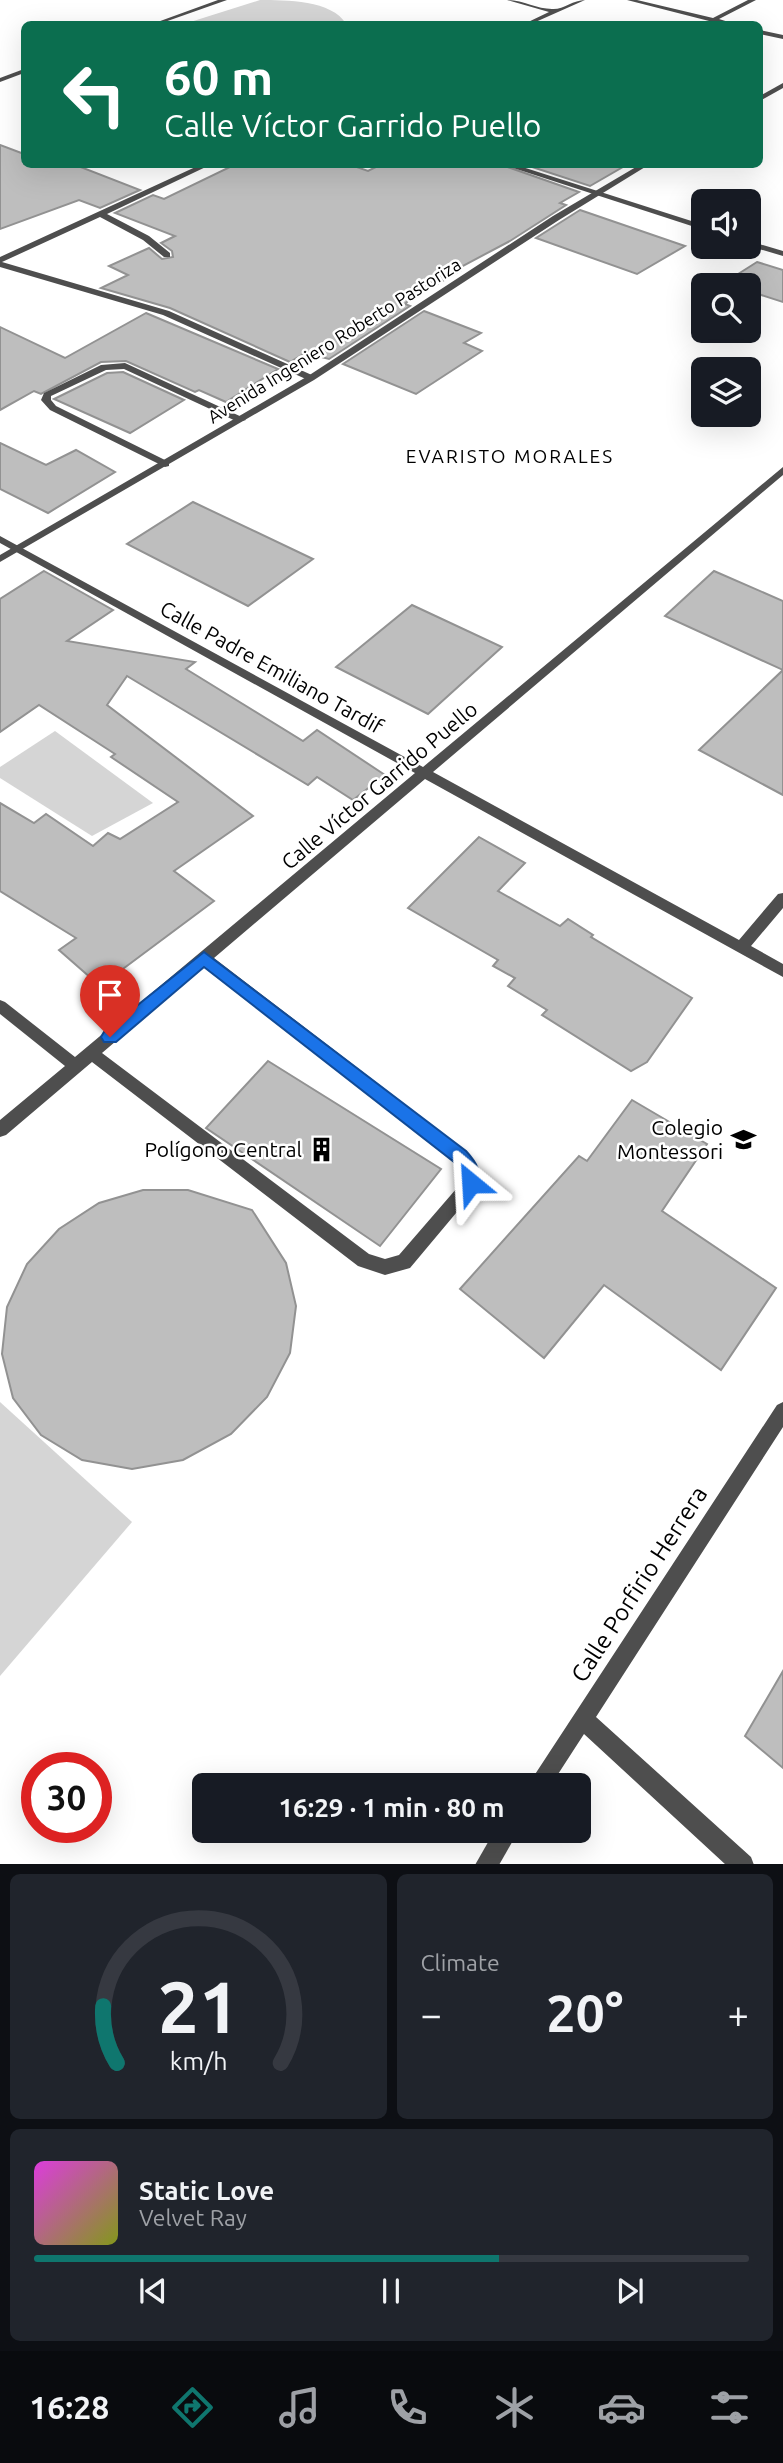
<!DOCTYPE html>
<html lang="en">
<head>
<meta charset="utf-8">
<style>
  body { margin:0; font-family:Ubuntu,sans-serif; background:#20242c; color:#f1f3f6; height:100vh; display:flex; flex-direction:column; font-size:26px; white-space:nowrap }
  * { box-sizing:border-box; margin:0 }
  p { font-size:23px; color:#9ea1a6 }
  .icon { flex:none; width:38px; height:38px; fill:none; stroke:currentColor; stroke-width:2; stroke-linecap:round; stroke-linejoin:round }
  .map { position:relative; height:1864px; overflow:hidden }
  .side { display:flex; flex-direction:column; gap:10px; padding:10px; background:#0d0f14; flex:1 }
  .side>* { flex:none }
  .top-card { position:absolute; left:21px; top:21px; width:742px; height:147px; border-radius:10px; box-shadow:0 7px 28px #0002; background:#0b6e4f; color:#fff; overflow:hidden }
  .controls { position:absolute; left:691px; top:189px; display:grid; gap:14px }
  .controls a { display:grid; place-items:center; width:70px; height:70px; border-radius:10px; background:#171b24; box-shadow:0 7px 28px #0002; font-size:35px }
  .speed { position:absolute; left:21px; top:1752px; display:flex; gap:14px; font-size:35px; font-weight:700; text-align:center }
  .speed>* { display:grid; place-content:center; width:91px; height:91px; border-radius:50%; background:#171b24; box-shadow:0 7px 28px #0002; line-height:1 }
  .speed .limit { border:10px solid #d22; background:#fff; color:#111 }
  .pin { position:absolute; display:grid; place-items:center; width:60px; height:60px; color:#fff; margin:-72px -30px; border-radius:50% 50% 50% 0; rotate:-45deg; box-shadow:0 0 7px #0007 }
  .pin .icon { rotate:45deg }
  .me { position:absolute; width:77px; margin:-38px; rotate:333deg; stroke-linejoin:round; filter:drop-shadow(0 0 5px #0008) }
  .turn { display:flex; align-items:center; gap:24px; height:147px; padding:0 28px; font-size:32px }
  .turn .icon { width:91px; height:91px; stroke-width:2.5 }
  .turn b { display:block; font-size:49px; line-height:60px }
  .big { font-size:52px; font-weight:600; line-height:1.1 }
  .side .card { flex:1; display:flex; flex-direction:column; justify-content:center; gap:10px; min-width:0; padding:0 24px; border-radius:10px; background:#20242c }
  .side .dial { align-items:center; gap:0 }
  .dial svg { height:182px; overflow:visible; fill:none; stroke:#363941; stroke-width:7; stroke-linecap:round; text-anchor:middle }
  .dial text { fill:#f1f3f6; stroke:none }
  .song { display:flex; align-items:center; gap:21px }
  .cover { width:84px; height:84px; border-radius:10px; background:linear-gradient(135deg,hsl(300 70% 55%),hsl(70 70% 35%)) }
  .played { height:7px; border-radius:4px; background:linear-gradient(90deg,#0f766e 65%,#363941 65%) }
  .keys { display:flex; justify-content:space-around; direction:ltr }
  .heat { display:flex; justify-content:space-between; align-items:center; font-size:38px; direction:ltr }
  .side .tiles { flex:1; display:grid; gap:10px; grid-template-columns:1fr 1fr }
  .card:last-child { grid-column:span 2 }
  .trip { position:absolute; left:192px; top:1773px; width:399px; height:70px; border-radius:10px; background:#171b24; box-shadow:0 7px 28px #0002; font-weight:600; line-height:70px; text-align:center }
  .menu { display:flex; height:112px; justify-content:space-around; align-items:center; background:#090b0e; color:#9ea1a6 }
  .menu .icon { width:49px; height:49px }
  .menu .current { color:#0f766e }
  .menu b { font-size:32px; color:#f1f3f6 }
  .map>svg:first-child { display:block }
</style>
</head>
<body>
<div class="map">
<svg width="783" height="1865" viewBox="0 0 783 1865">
  <rect width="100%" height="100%" fill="#fff"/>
  <g fill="#d5d5d5">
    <path d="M260,0C286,0 332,0 346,24H184Z"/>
    <polygon points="55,731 153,803 92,836 0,778 0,767"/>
    <polygon points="0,1402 132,1522 0,1676"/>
  </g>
  <g fill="#bebebe" stroke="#929292" stroke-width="2">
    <polygon points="0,145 24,154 24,164 73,164 140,190 100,208 79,200 0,229"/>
    <polygon points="236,164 268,167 275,164 348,164 368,171 382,164 499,164 579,192 560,203 566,205 510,241 457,269 460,271 408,301 405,304 410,306 329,359 305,353 290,362 170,308 101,288 128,275 109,266 149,248 162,259 173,257 172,251 161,243 175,236 115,213 153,195 164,199"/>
    <polygon points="523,164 628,164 590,186"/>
    <polygon points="580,210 685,246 637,274 536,238"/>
    <polygon points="757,262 783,270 783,302 749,291 749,285 724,283"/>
    <polygon points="424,311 481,333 464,343 482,351 416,394 343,364"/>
    <polygon points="146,313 278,369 226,402 199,390 195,392 126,361 101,362 41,394 34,391 0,410 0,327 65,358"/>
    <polygon points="123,372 184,400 130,433 54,399 107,373"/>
    <polygon points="0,443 46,465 76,450 115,472 48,513 0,489"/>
    <polygon points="193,502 313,559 248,606 127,544"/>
    <polygon points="44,571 113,610 67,641 195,662 186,669 303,741 317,730 385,775 353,800 317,777 308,785 127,676 107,705 253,816 174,871 214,901 100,986 59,950 76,938 0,891 0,803 34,823 46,814 93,846 108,833 120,839 178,802 111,757 115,754 39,705 0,732 0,599"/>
    <polygon points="714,571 783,601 783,670 665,616"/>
    <polygon points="412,605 502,647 428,714 336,667"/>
    <polygon points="783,670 783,795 699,750"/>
    <polygon points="479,837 525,863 498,891 560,926 568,919 593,935 591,937 692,998 647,1062 631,1071 542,1015 547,1010 508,986 515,978 493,966 498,960 408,908"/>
    <polygon points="268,1061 441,1169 380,1246 206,1128"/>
    <polygon points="632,1100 707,1144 662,1211 776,1288 721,1370 604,1285 544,1358 460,1289 579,1156 587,1161"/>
    <polygon points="143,1190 188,1190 252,1210 286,1263 296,1306 290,1353 267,1397 231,1434 183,1460 132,1469 82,1460 41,1435 13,1398 2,1354 7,1307 27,1264 59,1229 99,1203"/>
    <polygon points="783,1671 783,1768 745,1736"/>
  </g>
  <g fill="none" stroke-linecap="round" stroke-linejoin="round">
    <g fill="#4e4e4e" fill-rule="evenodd">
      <polygon points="218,0 227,0 159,24 152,24"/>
      <path d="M507,0C523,0 537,9 552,9C563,10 573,0 585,0L531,24H524L549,12Z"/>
      <polygon points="627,0 637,0 713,18 748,0 756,0 719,19 735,24 713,22"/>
      <polygon points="760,30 783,35 783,39 760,34"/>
      <polygon points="24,69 24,73 0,82 0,78"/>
      <polygon points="202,164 212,164 107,214 149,236 170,253 170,257 164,257 143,240 100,217 2,262 169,311 314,376 314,380 308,380 163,315 0,267 0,257"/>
      <polygon points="501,164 513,164 704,225 704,230"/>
      <polygon points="749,241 783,251 783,256 749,246"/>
      <polygon points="125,363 244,418 246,420 238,422 124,369 106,370 51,396 51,400 56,406 169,462 169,466 165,467 50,410 41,400 44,393 101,365"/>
      <path d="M783,467V475L433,772L739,940L778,894L783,893V908L751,946L783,964V977L425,779L214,958L466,1151C474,1162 483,1174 477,1188L410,1268L385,1275L358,1266L92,1062L6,1135L0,1137V1120L65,1066L0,1014V1000L5,1002L75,1057L415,773L0,543V536L423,767ZM204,966L454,1161L461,1170L463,1181L399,1255L385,1259L369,1254L102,1053Z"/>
      <polygon points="783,1402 783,1427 596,1717 751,1857 754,1865 726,1865 584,1734 551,1785 528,1785 777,1405"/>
      <polygon points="495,1830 519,1830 499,1865 475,1865"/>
    </g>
    <g fill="#4e4e4e" fill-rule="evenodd">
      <polygon points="783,83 783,88 760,101 760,96"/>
      <polygon points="641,164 650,164 559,220 314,380 0,562 0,555 308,376 553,216"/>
    </g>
  </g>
  <path fill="#1a73e8" stroke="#114b97" stroke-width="2" d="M204,952L466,1151C476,1162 484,1174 477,1189H464L460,1170L454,1162L204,967L116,1042H104L101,1037L104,1032Z"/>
  <defs>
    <symbol id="school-bare" viewBox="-9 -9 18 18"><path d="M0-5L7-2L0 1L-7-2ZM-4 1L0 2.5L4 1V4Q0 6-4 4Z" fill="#000" stroke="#fff" stroke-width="2.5" paint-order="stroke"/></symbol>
    <symbol id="building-bare" viewBox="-9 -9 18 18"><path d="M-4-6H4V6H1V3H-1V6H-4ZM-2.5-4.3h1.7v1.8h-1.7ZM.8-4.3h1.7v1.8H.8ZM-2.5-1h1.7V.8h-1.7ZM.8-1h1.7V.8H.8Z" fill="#000" stroke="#fff" stroke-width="2.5" paint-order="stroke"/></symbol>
  </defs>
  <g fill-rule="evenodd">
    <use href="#school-bare" x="726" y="1122" width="35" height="35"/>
    <use href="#building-bare" x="304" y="1132" width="35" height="35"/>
  </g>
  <g text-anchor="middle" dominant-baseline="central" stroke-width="5" stroke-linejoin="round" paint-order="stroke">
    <g font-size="18" fill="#000" stroke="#fff">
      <text transform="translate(334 340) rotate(-32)">Avenida Ingeniero Roberto Pastoriza</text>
    </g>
    <g font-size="19" letter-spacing="2" fill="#000" stroke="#fff">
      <text x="510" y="456">EVARISTO MORALES</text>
    </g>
    <g font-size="21" fill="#000" stroke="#fff">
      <text transform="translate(272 667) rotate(29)">Calle Padre Emiliano Tardif</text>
      <text transform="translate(379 785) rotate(-40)">Calle Víctor Garrido Puello</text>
    </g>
    <g font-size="21" fill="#000" stroke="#fff" text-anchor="end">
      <text x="723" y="1127">Colegio<tspan x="723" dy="24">Montessori</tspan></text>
      <text x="302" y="1149">Polígono Central</text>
    </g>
    <g font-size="24" fill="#000" stroke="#fff">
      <text transform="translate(639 1584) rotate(-57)">Calle Porfirio Herrera</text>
    </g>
  </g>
</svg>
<div class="controls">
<a><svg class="icon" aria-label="sound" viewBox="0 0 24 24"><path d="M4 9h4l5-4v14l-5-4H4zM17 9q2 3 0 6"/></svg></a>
<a><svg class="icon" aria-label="search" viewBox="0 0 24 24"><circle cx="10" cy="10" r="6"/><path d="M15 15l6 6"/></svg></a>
<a><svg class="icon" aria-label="layers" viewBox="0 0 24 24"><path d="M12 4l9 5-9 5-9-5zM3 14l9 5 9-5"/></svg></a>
</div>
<div class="speed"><div class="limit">30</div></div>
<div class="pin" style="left:110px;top:1037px;background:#d93025"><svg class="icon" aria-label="arrive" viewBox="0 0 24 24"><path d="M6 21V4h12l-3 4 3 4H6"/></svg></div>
<svg class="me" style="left:471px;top:1183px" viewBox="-20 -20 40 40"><path d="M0-17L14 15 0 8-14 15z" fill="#1a73e8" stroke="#fff" stroke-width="4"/></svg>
<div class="trip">16:29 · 1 min · 80 m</div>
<div class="top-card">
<div class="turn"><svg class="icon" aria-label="left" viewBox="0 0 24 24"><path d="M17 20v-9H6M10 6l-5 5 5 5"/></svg><div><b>60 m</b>Calle Víctor Garrido Puello</div></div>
</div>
</div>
<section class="side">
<div class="tiles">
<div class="card dial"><svg viewBox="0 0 100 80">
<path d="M14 69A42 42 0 1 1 86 69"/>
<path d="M14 69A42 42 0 0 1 8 44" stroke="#0f766e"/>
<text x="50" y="56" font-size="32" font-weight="700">21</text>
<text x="50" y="72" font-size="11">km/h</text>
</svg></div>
<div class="card"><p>Climate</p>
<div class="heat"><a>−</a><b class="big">20°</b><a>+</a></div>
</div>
<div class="card">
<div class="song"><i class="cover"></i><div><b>Static Love</b><p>Velvet Ray</p></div></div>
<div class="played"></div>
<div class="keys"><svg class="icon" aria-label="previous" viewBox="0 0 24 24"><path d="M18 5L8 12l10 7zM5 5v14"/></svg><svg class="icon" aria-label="pause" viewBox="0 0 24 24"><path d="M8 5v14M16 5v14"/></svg><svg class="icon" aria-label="next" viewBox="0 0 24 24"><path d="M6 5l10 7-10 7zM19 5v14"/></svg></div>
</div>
</div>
</section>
<nav class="menu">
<b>16:28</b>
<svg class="icon current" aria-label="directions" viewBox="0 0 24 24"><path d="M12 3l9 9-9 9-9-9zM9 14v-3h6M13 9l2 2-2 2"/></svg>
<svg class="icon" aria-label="music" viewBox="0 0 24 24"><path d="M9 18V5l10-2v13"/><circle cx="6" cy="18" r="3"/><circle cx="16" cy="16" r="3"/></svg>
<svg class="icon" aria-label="phone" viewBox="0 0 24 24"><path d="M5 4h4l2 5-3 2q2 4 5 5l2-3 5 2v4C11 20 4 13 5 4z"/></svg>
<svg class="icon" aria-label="climate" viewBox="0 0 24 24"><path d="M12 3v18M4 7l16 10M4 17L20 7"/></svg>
<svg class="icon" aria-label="car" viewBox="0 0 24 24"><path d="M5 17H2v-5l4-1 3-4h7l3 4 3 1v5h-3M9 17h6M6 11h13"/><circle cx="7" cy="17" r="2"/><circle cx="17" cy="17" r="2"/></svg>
<svg class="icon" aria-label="filters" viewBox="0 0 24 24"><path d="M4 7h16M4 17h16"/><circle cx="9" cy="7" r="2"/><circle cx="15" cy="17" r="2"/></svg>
</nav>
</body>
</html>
